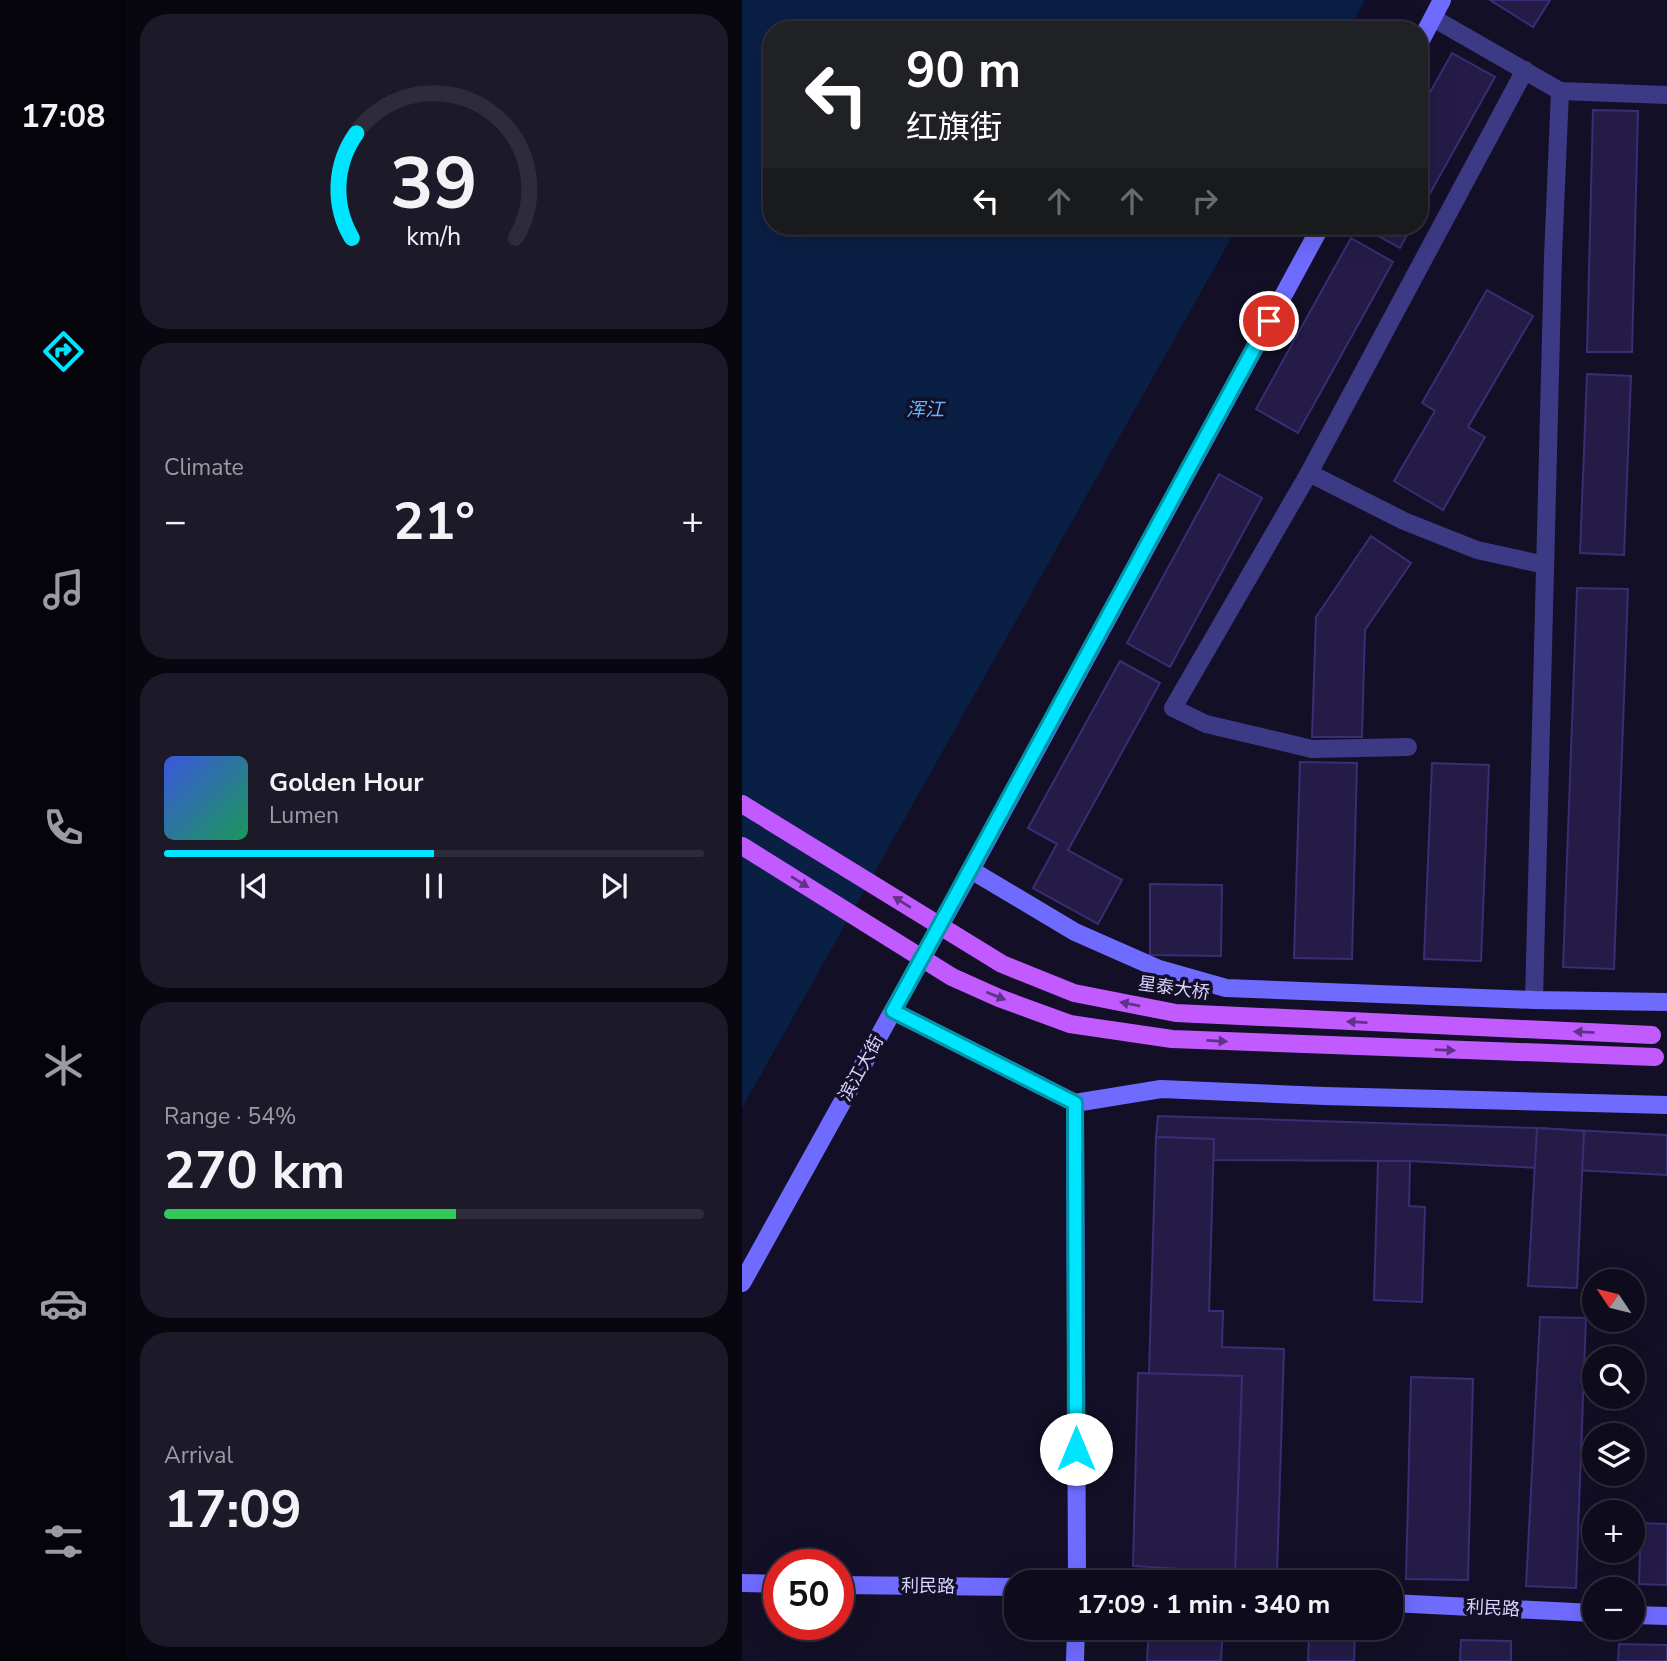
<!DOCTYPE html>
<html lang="en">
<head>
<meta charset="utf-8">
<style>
  body { margin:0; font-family:"Nunito Sans","Noto Sans SC",sans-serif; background:#1c1929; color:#f1f3f6; height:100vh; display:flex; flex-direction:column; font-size:26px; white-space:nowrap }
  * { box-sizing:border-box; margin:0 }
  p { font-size:23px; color:#9b9ba3 }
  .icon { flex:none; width:38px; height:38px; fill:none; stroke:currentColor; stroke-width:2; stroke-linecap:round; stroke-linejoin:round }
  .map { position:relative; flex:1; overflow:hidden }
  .drawer { display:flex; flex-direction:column; gap:14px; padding:14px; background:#08060f; width:616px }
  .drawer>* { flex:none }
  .top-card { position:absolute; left:21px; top:21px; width:665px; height:214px; border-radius:28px; box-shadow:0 7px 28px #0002,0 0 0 2px #2e2b3b; background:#202124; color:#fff; overflow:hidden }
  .needle { width:46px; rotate:305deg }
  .buttons { position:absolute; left:840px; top:1269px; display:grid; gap:14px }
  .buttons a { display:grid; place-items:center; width:63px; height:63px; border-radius:50%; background:#0e0b1c; box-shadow:0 7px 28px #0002,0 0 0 2px #2e2b3b; font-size:35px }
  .speed { position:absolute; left:21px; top:1549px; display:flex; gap:14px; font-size:35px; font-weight:700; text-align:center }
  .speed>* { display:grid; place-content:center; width:91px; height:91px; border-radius:50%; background:#0e0b1c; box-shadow:0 7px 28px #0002,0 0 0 2px #2e2b3b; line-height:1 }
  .speed .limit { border:10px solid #d22; background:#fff; color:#111 }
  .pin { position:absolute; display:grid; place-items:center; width:60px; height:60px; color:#fff; margin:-30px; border:4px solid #fff; border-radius:50%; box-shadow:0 2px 7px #0007 }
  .me { position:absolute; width:77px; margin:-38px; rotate:0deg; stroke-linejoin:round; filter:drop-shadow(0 0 5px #0008) }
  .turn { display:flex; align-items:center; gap:24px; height:147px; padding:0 28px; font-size:32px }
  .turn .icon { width:91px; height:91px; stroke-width:2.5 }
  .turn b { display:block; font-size:49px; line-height:60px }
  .lanes { display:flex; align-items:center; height:66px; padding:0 28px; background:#0003; justify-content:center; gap:35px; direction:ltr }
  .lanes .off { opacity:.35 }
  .big { font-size:52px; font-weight:700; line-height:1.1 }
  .drawer .widget { flex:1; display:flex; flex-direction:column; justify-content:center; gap:10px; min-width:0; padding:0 24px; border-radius:28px; background:#1c1929 }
  .drawer .dial { align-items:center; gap:0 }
  .dial svg { height:182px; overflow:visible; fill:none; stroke:#2e2b3b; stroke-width:7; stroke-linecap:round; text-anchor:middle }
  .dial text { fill:#f1f3f6; stroke:none }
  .song { display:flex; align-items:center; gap:21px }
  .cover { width:84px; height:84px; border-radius:10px; background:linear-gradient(135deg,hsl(230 70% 55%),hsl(150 70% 35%)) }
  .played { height:7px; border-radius:4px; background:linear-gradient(90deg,#00e5ff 50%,#2e2b3b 50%) }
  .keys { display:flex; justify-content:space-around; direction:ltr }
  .heat { display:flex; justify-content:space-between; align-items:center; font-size:38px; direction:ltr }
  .charge { height:10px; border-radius:5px; background:linear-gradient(90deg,#34c759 54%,#2e2b3b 0) }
  .trip { position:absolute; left:262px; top:1570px; width:399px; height:70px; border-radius:28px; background:#0e0b1c; box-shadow:0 7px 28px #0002,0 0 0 2px #2e2b3b; font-weight:700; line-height:70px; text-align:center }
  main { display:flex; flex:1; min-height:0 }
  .tabs { display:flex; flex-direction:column; width:126px; justify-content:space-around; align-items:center; background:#06040b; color:#9b9ba3 }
  .tabs .icon { width:49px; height:49px }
  .tabs .current { color:#00e5ff }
  .tabs b { font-size:32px; color:#f1f3f6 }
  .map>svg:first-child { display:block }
</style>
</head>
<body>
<main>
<nav class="tabs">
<b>17:08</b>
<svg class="icon current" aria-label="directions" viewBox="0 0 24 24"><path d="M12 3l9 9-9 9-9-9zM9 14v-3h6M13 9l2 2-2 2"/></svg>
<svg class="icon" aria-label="music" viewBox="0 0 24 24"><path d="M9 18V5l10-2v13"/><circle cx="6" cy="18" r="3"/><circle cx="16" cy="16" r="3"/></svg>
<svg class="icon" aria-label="phone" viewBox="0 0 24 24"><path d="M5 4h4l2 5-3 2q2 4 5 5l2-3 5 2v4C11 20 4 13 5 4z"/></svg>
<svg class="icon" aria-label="climate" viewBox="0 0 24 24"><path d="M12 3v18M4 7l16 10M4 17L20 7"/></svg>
<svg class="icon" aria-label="car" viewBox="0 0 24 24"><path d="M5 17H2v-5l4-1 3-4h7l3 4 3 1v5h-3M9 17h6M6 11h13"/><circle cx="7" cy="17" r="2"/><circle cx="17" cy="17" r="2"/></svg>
<svg class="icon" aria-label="filters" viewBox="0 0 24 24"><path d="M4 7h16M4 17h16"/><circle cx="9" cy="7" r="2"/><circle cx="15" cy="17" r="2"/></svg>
</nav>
<section class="drawer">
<div class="widget dial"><svg viewBox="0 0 100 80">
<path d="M14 69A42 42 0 1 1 86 69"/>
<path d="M14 69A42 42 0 0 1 16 23" stroke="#00e5ff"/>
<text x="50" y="56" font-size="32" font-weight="700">39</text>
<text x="50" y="72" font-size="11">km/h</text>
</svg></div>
<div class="widget"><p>Climate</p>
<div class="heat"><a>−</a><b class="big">21°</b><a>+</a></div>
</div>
<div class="widget">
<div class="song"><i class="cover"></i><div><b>Golden Hour</b><p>Lumen</p></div></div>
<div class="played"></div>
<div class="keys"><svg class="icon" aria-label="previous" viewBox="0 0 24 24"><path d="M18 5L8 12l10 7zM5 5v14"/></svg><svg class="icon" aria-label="pause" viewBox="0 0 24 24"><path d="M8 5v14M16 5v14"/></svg><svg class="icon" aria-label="next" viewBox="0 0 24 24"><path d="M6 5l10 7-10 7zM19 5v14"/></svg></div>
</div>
<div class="widget"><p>Range · 54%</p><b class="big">270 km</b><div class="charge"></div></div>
<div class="widget"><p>Arrival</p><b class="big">17:09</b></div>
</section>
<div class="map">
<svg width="925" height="1661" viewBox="0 0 925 1661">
  <rect width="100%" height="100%" fill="#130f26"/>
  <polygon fill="#0a1f44" points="0,0 623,0 606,30 30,30 30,226 496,226 0,1108"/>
  <g fill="#241b47" stroke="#3b2d73" stroke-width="2">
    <polygon points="748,0 808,0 791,27"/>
    <polygon points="710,53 753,77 677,213 677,112"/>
    <polygon points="851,110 896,111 890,352 845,352"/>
    <polygon points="618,226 670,226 658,248"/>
    <polygon points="609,238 651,262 556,433 514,409"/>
    <polygon points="745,290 791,316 726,427 743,437 701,510 652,481 693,411 680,403"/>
    <polygon points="845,374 889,376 882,555 838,553"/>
    <polygon points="477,474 520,498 428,667 385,643"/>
    <polygon points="629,536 669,563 623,630 620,737 570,737 574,617"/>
    <polygon points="835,588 886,589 872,969 821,967"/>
    <polygon points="378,661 418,683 326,850 380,880 356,924 291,888 315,844 286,828"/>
    <polygon points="558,762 615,763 610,959 552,958"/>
    <polygon points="690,763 747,765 739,961 682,959"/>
    <polygon points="408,884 480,885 479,956 408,955"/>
    <polygon points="416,1116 795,1128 925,1135 925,1175 668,1161 471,1160 472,1139 414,1137"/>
    <polygon points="795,1128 842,1131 835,1288 786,1286"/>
    <polygon points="414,1137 472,1139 467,1311 481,1311 480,1347 542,1349 535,1573 493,1572 500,1376 407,1374"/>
    <polygon points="636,1161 668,1161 667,1206 683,1207 680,1302 632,1300"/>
    <polygon points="798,1317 844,1318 834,1588 784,1586"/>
    <polygon points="396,1373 500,1376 493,1572 391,1566"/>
    <polygon points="669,1377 731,1379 726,1580 664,1579"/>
    <polygon points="899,1523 925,1524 925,1585 897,1584"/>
    <polygon points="407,1628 481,1628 479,1661 405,1661"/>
    <polygon points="567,1635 613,1636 612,1661 566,1661"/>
    <polygon points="719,1640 769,1641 769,1661 718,1661"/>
    <polygon points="877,1644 925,1645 925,1661 876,1661"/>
  </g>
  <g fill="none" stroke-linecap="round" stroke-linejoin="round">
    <g stroke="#3d3a85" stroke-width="18">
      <polyline points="691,18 818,91 811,257 792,1000"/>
      <polyline points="818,91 925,95"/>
      <polyline points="567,473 662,521 735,550 803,565"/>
      <polyline points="666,747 570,749 464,724 431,708 567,473 783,70"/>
    </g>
    <g stroke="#6f6bff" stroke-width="18">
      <polyline points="677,44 700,0"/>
      <polyline points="229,870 333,932 417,969 484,988 792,1000 925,1002"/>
      <polyline points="151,1011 333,1103"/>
      <polyline points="333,1103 419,1089 582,1096 925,1105"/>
      <polyline points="333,1103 335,1582"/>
      <polyline points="0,1283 229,870 579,226"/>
      <polyline points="0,1583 37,1584"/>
      <polyline points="96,1585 275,1587"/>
      <polyline points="649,1603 852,1613"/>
      <polyline points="891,1615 925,1616"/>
      <polyline points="333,1661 334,1628"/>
    </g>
    <g stroke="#c25bff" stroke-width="18">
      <polyline points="0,804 260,964 332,993 434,1013 910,1035"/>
      <polyline points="0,846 210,977 257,998 328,1024 430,1039 913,1057"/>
    </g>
  </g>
  <defs><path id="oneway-solid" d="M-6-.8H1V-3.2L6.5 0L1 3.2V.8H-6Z" transform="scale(1.75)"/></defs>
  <g fill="#623188">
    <use href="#oneway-solid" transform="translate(58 882) rotate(32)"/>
    <use href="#oneway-solid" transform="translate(160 902) rotate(-148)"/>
    <use href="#oneway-solid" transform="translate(254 996) rotate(22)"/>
    <use href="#oneway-solid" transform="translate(388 1004) rotate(-169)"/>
    <use href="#oneway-solid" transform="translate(615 1022) rotate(-177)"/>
    <use href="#oneway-solid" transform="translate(842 1032) rotate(-177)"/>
    <use href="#oneway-solid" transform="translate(475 1041) rotate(3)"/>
    <use href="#oneway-solid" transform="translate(703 1050) rotate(2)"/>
  </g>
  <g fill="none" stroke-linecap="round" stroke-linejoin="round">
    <defs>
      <polyline id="route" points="334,1449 333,1103 151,1011 527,321"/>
    </defs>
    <use href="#route" stroke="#0095a6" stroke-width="18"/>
    <use href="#route" stroke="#00e5ff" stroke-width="12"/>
  </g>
  <g text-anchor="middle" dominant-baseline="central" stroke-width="7" stroke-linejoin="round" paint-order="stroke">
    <g font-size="18" fill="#d9d4ff" stroke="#130f26">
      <text transform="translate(432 988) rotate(8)">星泰大桥</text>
      <text transform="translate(119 1068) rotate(-61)">滨江大街</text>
      <text transform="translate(186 1586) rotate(1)">利民路</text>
      <text transform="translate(751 1608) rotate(3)">利民路</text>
    </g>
    <g font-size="19" font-style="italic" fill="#62b6ff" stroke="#130f26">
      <text x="183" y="410">浑江</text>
    </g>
  </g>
</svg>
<div class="buttons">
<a><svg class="needle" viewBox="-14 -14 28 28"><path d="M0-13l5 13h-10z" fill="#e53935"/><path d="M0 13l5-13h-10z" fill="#9b9ba3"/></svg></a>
<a><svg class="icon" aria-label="search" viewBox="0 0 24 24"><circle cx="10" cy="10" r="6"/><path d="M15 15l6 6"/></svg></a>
<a><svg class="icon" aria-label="layers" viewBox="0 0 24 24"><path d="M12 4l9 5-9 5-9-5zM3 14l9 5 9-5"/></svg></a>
<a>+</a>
<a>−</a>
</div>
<div class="speed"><div class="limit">50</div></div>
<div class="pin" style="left:527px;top:321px;background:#d93025"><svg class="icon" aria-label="arrive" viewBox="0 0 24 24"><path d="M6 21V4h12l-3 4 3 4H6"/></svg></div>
<svg class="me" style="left:334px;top:1449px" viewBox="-20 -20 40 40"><circle r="19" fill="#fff"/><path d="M0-13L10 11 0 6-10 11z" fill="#00e5ff"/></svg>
<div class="trip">17:09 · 1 min · 340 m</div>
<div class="top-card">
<div class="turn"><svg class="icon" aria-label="left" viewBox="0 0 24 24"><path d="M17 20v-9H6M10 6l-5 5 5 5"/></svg><div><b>90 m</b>红旗街</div></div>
<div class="lanes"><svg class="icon" aria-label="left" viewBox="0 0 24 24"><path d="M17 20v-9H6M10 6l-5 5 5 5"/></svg><svg class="icon off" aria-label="ahead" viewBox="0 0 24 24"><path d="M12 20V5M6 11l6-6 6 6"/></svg><svg class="icon off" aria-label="ahead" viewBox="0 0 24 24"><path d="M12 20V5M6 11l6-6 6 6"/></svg><svg class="icon off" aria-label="right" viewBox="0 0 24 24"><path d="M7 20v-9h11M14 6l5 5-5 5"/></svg></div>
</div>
</div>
</main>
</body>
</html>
